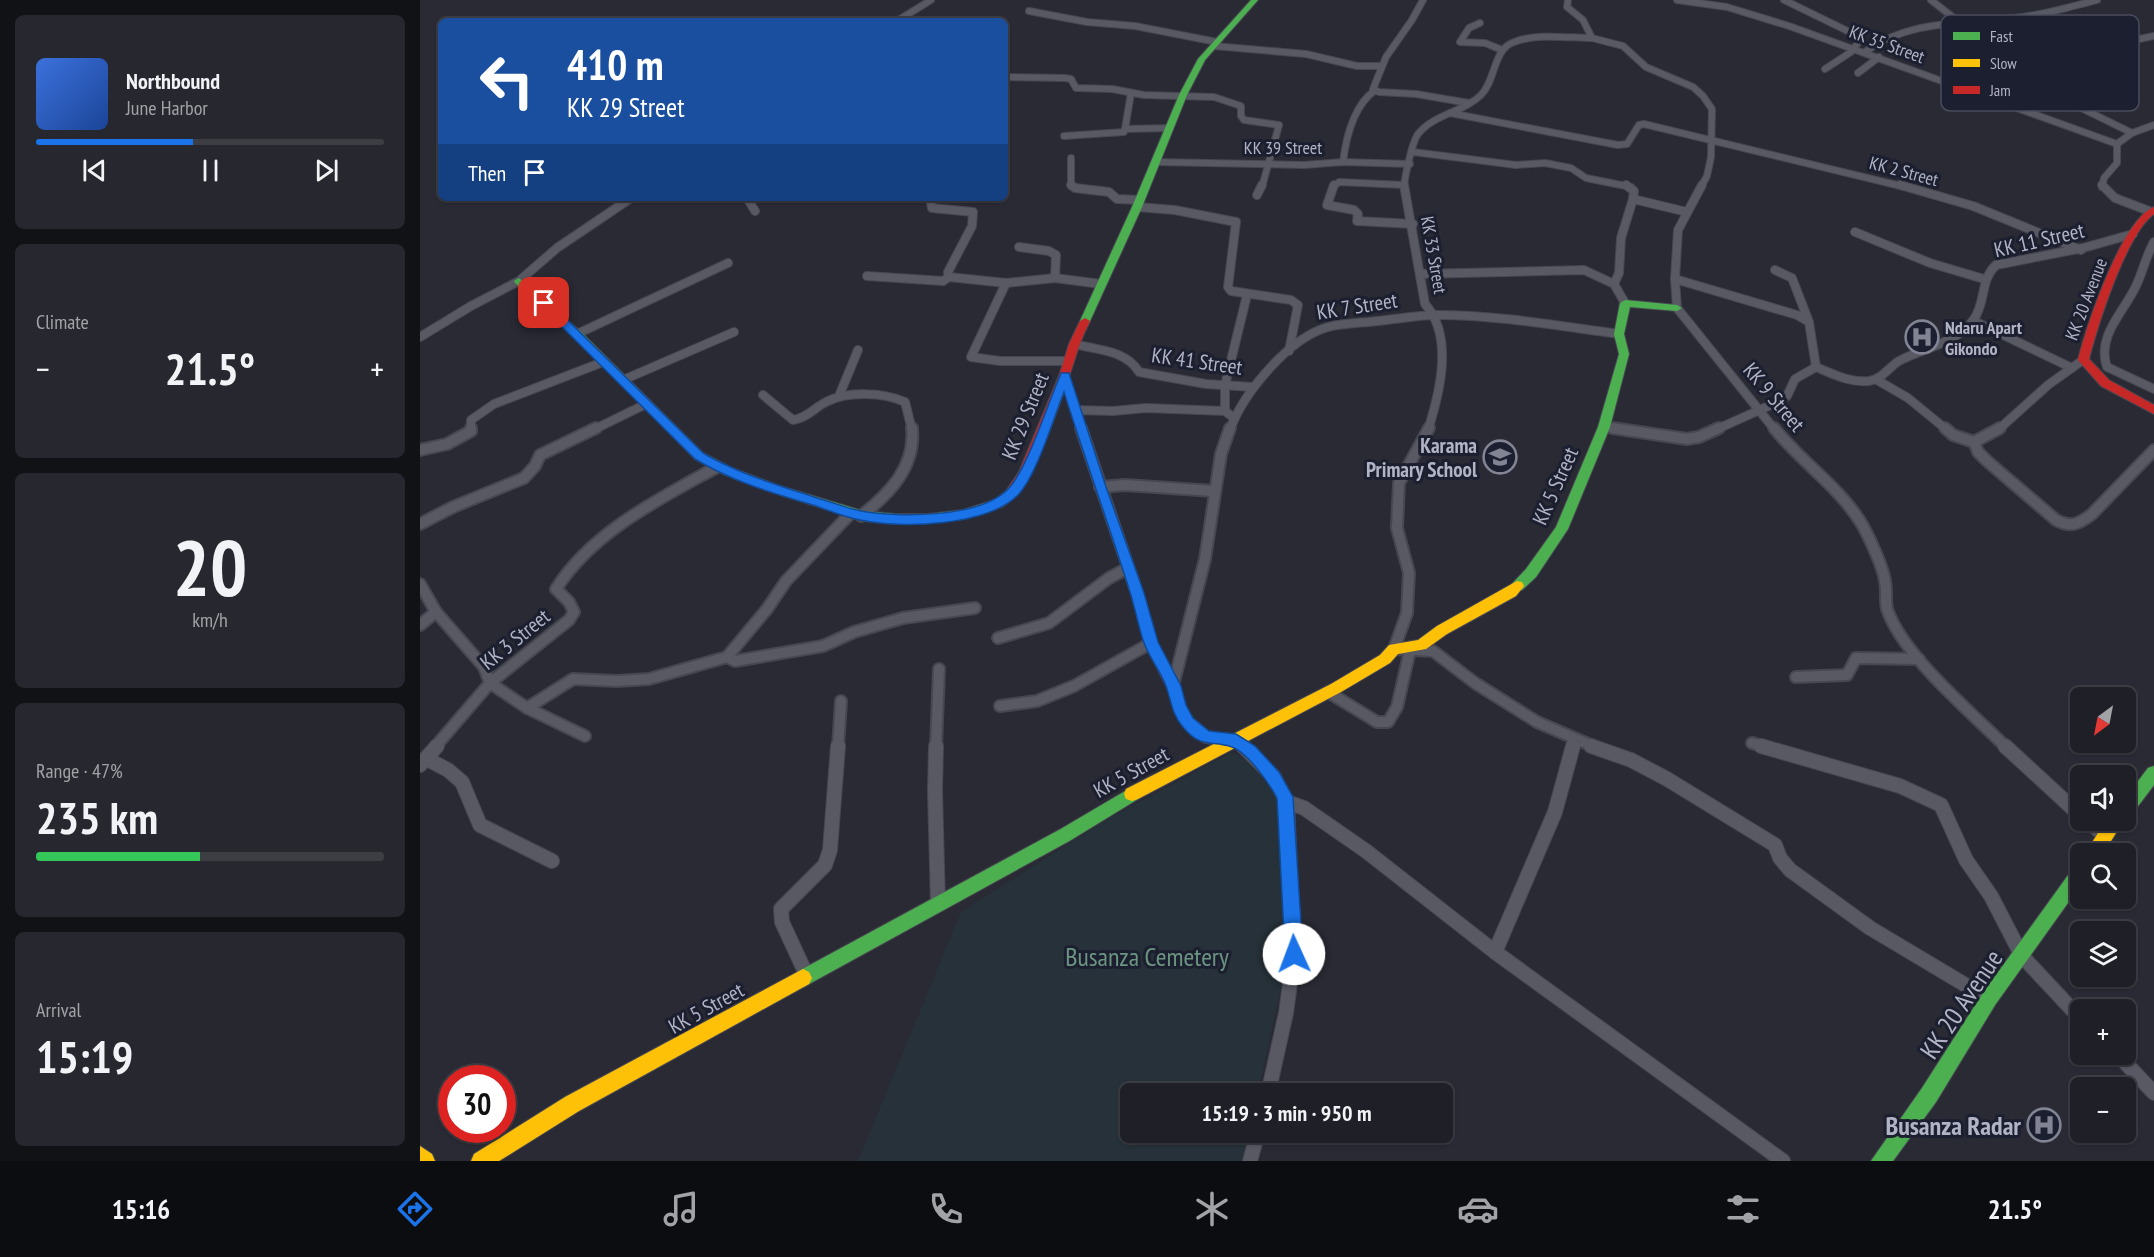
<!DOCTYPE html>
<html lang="en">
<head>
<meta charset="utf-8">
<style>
  body { margin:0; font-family:"PT Sans Narrow",sans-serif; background:#27282f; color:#f1f3f6; height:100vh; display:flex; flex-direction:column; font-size:22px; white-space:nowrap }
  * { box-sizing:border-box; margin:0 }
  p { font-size:20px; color:#a1a3a7 }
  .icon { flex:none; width:33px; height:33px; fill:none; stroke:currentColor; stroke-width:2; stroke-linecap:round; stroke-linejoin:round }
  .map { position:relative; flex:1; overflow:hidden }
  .side { display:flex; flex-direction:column; gap:15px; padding:15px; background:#111215; width:420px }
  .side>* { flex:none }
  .guide { position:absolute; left:18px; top:18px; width:570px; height:183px; border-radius:9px; box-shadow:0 2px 4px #0004,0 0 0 2px #3c3e44; background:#1a4fa0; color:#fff; overflow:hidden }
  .needle { width:39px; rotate:212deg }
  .fabs { position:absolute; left:1650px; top:687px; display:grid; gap:12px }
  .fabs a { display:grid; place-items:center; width:66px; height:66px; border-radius:9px; background:#1f2027; box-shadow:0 2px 4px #0004,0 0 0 2px #3c3e44; font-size:30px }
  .speed { position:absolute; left:18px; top:1065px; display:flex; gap:12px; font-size:30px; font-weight:700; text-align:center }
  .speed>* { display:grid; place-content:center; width:78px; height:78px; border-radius:50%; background:#1f2027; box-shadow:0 2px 4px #0004,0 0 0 2px #3c3e44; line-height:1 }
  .speed .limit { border:9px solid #d22; background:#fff; color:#111 }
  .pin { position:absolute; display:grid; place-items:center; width:51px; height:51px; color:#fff; margin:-26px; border-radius:12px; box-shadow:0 3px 9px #0006 }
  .me { position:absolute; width:66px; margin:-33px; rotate:358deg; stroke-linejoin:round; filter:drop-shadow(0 0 4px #0008) }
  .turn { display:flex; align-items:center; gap:21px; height:126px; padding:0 30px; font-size:27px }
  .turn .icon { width:78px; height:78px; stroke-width:2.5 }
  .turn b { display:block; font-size:42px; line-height:51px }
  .then { display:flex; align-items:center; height:57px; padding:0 30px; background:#0003; gap:12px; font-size:22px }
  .big { font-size:45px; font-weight:800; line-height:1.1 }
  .side .tile { flex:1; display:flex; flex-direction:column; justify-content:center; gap:9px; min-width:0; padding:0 21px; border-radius:9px; background:#27282f }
  .side .dial { align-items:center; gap:0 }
  .dial b { font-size:78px; line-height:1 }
  .song { display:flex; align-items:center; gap:18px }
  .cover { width:72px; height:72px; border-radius:9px; background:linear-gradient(135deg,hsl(220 70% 55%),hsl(220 70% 35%)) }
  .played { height:6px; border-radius:3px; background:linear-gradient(90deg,#1a73e8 45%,#3c3e44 45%) }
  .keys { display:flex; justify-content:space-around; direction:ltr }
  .heat { display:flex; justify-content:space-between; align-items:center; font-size:33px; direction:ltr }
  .charge { height:9px; border-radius:4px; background:linear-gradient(90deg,#34c759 47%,#3c3e44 0) }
  .trip { position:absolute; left:700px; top:1083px; width:333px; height:60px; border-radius:9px; background:#1f2027; box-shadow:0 2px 4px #0004,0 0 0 2px #3c3e44; font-weight:800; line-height:60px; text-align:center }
  .menu { display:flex; height:96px; justify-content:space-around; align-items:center; background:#0c0d10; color:#a1a3a7 }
  .menu .icon { width:42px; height:42px }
  .menu .current { color:#1a73e8 }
  .menu b { font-size:27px; color:#f1f3f6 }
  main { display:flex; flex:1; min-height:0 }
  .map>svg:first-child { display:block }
</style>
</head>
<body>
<main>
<section class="side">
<div class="tile">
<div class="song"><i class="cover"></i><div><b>Northbound</b><p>June Harbor</p></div></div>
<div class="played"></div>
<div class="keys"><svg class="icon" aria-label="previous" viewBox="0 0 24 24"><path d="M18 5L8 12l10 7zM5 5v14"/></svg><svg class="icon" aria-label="pause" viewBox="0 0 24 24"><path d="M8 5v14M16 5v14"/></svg><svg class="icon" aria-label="next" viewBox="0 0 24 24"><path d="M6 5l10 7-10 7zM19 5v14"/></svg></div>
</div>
<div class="tile"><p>Climate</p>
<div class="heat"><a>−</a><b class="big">21.5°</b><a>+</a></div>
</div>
<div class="tile dial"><b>20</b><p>km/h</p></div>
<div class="tile"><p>Range · 47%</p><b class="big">235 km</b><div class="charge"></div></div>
<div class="tile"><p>Arrival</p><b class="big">15:19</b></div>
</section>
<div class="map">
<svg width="1734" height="1161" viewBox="0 0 1734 1161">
  <rect width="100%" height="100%" fill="#292a34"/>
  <polygon fill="#263139" points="810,753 820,755 853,787 860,811 867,961 838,1093 711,1094 711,1132 829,1133 822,1161 438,1161 541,912 686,820"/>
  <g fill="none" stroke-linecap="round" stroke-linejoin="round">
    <defs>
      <g id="street-far3">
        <polyline points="1003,0 992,20 966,57 953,89 959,92 996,94 1049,103"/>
        <polyline points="1148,0 1147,7 1163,20 1172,38 1203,46 1226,67 1273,87 1283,96 1292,109 1291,157 1287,176 1281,187"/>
        <polyline points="1257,0 1307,7 1369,26 1697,144"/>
        <polyline points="1364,0 1442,38 1431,52 1405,69"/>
        <polyline points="1511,0 1539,22"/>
        <polyline points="609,11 667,22 715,26 797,42"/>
        <polyline points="477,21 511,0"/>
        <polyline points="1060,23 1049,28 1040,42 1065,43 1082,50"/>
        <polyline points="1691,45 1734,36"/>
        <polyline points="794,46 886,54 937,66 959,66"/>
        <path d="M1445,52C1487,21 1536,24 1587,19C1617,16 1647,8 1677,0"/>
        <polyline points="1578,67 1712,133"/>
        <polyline points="1438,73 1459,57"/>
        <polyline points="585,77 645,78 651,79 656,88 692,89 724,95 794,97 821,106 821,116 824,120 859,125 842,187"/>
        <polyline points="711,93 705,129 750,128"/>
        <polyline points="1030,113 1198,145 1207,144 1219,125 1224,124 1485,187"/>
        <polyline points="644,136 704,132 705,129"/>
        <polyline points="1697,144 1712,133 1734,125"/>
        <polyline points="993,152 1096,165 1125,163 1151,168 1166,178 1211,187"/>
        <polyline points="651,158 651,185 653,187"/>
        <polyline points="736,162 884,165 923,162 990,164"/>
        <path d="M923,162C926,138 934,106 954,91"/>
        <polyline points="913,187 919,182 984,185"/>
        <path d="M984,187C985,176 992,142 998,134C1014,114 1044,112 1061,95C1076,80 1073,49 1094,42C1118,33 1147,38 1172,38"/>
        <polyline points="1682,187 1684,178 1697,163 1697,144"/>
      </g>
      <g id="street-far2">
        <polyline points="651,185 655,188 689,192 697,199 720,200"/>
        <polyline points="914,185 907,205 934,210 938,214 937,221 993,224"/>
        <path d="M984,185L1005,304C1034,336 1020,392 1008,430"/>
        <polyline points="1206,185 1214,191 1213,199"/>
        <polyline points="1282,185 1258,230 1255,279 1257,308 1355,430"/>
        <polyline points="1480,185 1553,206 1661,250"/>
        <polyline points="1682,185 1695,198 1729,211"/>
        <polyline points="837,195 842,185"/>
        <polyline points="327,198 335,211"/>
        <polyline points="510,198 512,208 553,212 552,226 528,272 529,277 586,283 635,278 681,284"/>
        <polyline points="717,207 755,210 816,222 808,287 811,291 871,300 878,305 869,351"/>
        <polyline points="1435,232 1510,263 1564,279"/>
        <path d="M1734,242C1726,256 1723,271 1716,286C1704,312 1676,336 1687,367L1734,389"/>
        <polyline points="599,247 629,251 636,255 635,278"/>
        <polyline points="1355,270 1372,278 1389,322"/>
        <polyline points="1001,274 1164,270 1194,284 1205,303"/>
        <polyline points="447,276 523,281 529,277"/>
        <polyline points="1255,279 1377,315 1389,322 1396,367"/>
        <polyline points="586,283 551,357 580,361 649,361"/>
        <polyline points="1194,284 1199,273 1201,238 1213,199 1267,212"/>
        <polyline points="1554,321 1652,368"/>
        <polyline points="157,334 308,263"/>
        <polyline points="0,337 51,306 99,281 137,248 211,198"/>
        <path d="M654,344C677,350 706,350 719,372L786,384L833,387"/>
        <polyline points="645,376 662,430"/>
        <polyline points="203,380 314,332"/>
        <polyline points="1457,380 1488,398 1527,430"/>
        <path d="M343,395L373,420C387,418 394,408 406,402C428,391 463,392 485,402L492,430"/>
        <polyline points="419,396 438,350"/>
        <polyline points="654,410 693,411 726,408 805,411 814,418"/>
        <polyline points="805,411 805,385 827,295"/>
        <polyline points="1184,427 1203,430"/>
        <polyline points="51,430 51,420 74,404 183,362"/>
        <polyline points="173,430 226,404"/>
        <path d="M810,430C823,393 869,338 908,327C924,323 942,323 958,321C978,319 998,315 1017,315C1078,315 1139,326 1199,334"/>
        <path d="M1295,430L1362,400L1367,396L1375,379L1396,367C1413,374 1430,383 1449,381C1462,379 1468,368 1479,361C1504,347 1537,344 1554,319C1566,302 1560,280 1576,265L1663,248L1713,234"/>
        <polyline points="1578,430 1628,385 1663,360"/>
      </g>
      <g id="street-far1">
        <polyline points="661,428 717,593 731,643 753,686 761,710 768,722 786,737 816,741 825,747"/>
        <polyline points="1009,428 979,483 977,528 989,573 987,613 974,649 1013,651 1055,683 1117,722 1175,747"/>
        <polyline points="1192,428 1267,439 1279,437 1299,428"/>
        <path d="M1354,428C1382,463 1420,487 1443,526C1450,539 1463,567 1465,581C1467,590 1465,600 1467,609C1483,656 1551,712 1586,747"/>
        <path d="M1525,428L1533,435L1554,442L1558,452L1567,461L1636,520C1651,528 1659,524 1672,514L1734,450"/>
        <polyline points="1554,442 1580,428"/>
        <polyline points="0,450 27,444 51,431 51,428"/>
        <polyline points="680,487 705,485 794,491"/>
        <path d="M441,516C469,494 496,467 492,428"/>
        <polyline points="0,524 33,507 104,478 115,466 120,455 176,428"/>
        <polyline points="0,584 16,612 64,667 70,683 107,708 165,736"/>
        <polyline points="0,625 16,612"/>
        <polyline points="578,638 629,623 689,578 708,568"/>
        <polyline points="307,657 347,609 366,581 430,514"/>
        <polyline points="1376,677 1427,675 1436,658 1499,659"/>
        <polyline points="753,686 785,559 801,454 810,428"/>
        <polyline points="908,692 957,722 968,722 977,707 990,650"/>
        <polyline points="580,706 617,701 654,686 731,643"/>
        <polyline points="107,708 153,679 197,681 229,679 307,657 315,661 403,646 434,632 483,618 555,608"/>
        <polyline points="1332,743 1346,747"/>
        <path d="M15,747L70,683L149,620L154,612L149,602L136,589C172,532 239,499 297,467"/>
        <polyline points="418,747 421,701"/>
        <polyline points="516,747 519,669"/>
        <polyline points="1153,747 1155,740"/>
      </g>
      <g id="street">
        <polyline points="516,746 515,791 518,905"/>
        <polyline points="823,746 854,777 867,802 874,954 866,1013 848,1094"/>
        <polyline points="1171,746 1211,760 1247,779 1355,845 1360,858 1370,870 1450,928 1569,999"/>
        <polyline points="1341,746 1480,786 1521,805 1546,860 1571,896 1602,956 1660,1018"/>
        <polyline points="1585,746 1660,815"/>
        <polyline points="7,759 28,770 42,782 60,825 132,861"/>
        <polyline points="0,765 17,746"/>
        <polyline points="867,802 884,808 946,851 1075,952 1363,1161"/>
        <polyline points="1667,820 1684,835"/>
        <polyline points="1075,952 1135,812 1153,746"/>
        <polyline points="387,976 362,922 361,909 405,865 410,850 418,746"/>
        <polyline points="1697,1054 1734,1093"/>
        <polyline points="830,1161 838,1132"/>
      </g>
      <g id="fast">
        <polygon points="831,0 838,0 785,60 767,95 722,207 670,321 669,323 661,323 660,321 712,207 759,95 778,59"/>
        <polygon points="99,278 161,332 283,453 312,468 357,485 443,511 476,514 509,514 543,510 574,500 580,505 578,508 543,519 509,523 476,524 443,521 348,491 303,474 275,459 153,336 95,283 94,281"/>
        <polygon points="1205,300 1257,305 1262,308 1257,311 1210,307 1204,334 1209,354 1190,427 1148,529 1116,577 1102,590 1092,590 1090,586 1106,569 1136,527 1178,427 1199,354 1194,334 1200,303"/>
        <polygon points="1734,766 1734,785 1712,814 1706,816 1706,797 1728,768"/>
        <polygon points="712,787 718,789 720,794 718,799 651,840 389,984 383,987 377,984 374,978 377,972 639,830"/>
        <polygon points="1660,865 1660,886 1575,1005 1516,1102 1473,1161 1451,1161 1502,1088 1563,993 1654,867"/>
      </g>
      <g id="slow">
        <polygon points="1097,581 1102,582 1104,586 1096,596 1027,634 1006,649 978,654 970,663 921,692 718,799 712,801 706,799 704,794 706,789 911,684 960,655 969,645 998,640 1017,626"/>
        <polygon points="1686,820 1704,820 1683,854 1665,854"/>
        <polygon points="383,969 389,972 392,978 389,984 159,1111 79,1161 51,1161 54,1154 145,1097"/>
        <polygon points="0,1146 12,1154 15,1161 0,1161"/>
      </g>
      <g id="jam">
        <path d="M1734,207V214C1706,234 1678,325 1669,359L1689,380L1734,405V414L1681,386L1658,360C1666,327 1702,219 1734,207Z"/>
        <path d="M665,318L670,321C666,329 662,338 659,346C650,373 607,520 570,508L568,505L586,491L599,472L639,376L649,344L660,321Z"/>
      </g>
    </defs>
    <use href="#street-far3" stroke="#464751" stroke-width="8"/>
    <use href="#street-far2" stroke="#464751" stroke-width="10"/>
    <use href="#street-far1" stroke="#464751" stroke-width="14"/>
    <use href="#street" stroke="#464751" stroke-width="16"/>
    <use href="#fast" stroke="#464751" stroke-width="2"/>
    <use href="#slow" stroke="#464751" stroke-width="2"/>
    <use href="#jam" stroke="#464751" stroke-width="2"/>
    <use href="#street-far3" stroke="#585963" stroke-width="6"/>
    <use href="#street-far2" stroke="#585963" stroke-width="8"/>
    <use href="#street-far1" stroke="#585963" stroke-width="10"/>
    <use href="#street" stroke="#585963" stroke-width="14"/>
    <use href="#fast" fill="#4caf50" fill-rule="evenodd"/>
    <use href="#slow" fill="#ffc107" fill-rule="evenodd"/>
    <use href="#jam" fill="#c62828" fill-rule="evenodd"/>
  </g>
  <path fill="#1a73e8" stroke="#114b97" stroke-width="1.5" d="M124,299L127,300L283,453C319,474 358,485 397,498C412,502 426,508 441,511C479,518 562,518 589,488C607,469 628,403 640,376L641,373H649L686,487L724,593L738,642L761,686L766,705L773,718L789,731L816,734L835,746L859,772L873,797L883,954L880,960L874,963L868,960L865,954L857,798C849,783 828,753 812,747C791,740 781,749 763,727C752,715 751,700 746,686C740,670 728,656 723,640C718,624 715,608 710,592C689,525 665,459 644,392C633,419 617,475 598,495C567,526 482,529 440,520C424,517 408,510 393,505C352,493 311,481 275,459L120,305L119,303Z"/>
  <defs>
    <symbol id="hospital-ring" viewBox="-11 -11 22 22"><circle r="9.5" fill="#1c1f2f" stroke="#828493" stroke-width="1.5"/><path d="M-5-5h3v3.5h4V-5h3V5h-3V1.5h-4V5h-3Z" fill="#828493"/></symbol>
    <symbol id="school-ring" viewBox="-11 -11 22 22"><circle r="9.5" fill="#1c1f2f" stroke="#828493" stroke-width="1.5"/><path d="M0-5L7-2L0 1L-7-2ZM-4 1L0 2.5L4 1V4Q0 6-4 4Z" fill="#828493"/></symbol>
  </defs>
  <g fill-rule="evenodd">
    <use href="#hospital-ring" x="1483" y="318" width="38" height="38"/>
    <use href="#school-ring" x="1061" y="438" width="38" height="38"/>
    <use href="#hospital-ring" x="1605" y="1106" width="38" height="38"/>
  </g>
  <g text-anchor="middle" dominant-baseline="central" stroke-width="6" stroke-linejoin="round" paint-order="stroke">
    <g font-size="18" fill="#b2b4c6" stroke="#1c1f2f">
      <text transform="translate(1467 44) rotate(20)">KK 35 Street</text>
      <text x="863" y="147">KK 39 Street</text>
      <text transform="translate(1484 171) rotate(15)">KK 2 Street</text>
      <text transform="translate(1014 255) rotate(80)">KK 33 Street</text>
      <text transform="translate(1666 299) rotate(-69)">KK 20 Avenue</text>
    </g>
    <g font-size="18" font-weight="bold" fill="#b2b4c6" stroke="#1c1f2f" text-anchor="start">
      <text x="1525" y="327">Ndaru Apart<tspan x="1525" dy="21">Gikondo</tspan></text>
    </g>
    <g font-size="21" fill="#b2b4c6" stroke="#1c1f2f">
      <text transform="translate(1619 240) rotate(-13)">KK 11 Street</text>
      <text transform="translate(937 306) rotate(-9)">KK 7 Street</text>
      <text transform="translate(777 361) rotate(8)">KK 41 Street</text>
      <text transform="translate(1354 397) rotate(50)">KK 9 Street</text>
      <text transform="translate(605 416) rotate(-68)">KK 29 Street</text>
      <text transform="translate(1135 486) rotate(-66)">KK 5 Street</text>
      <text transform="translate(95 639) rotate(-39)">KK 3 Street</text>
      <text transform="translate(711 772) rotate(-29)">KK 5 Street</text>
      <text transform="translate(286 1008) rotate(-29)">KK 5 Street</text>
    </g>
    <g font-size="21" font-weight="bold" fill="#b2b4c6" stroke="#1c1f2f" text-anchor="end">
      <text x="1057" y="445">Karama<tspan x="1057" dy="24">Primary School</tspan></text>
    </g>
    <g font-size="26" fill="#6b9581" stroke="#1c1f2f">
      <text x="727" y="956">Busanza Cemetery</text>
    </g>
    <g font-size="26" fill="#b2b4c6" stroke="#1c1f2f">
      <text transform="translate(1541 1004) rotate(-56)">KK 20 Avenue</text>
    </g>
    <g font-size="26" font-weight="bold" fill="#b2b4c6" stroke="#1c1f2f" text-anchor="end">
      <text x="1601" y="1125">Busanza Radar</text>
    </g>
  </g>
  <rect x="1521" y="15" width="198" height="96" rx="9" fill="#1c1f2f" stroke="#494c5c" stroke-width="1.5"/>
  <rect x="1533" y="32" width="27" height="8" fill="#4caf50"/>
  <rect x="1533" y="59" width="27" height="8" fill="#ffc107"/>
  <rect x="1533" y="86" width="27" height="8" fill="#c62828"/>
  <g font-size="16" fill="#b2b4c6">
    <text x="1570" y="42">Fast</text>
    <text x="1570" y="69">Slow</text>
    <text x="1570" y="96">Jam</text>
  </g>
</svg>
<div class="fabs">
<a><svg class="needle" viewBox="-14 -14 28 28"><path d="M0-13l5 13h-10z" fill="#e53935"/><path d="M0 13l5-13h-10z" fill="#a1a3a7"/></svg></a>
<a><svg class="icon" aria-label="sound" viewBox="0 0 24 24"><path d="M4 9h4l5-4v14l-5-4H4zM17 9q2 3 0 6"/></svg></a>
<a><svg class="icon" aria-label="search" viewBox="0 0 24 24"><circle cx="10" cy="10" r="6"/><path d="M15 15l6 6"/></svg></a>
<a><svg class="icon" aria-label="layers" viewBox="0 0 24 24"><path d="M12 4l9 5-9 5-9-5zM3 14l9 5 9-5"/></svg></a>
<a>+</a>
<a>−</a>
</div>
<div class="speed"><div class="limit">30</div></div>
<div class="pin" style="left:124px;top:303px;background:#d93025"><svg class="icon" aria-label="arrive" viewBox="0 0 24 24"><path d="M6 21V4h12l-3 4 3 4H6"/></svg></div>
<svg class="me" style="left:874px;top:954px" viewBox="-20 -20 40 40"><circle r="19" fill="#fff"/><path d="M0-13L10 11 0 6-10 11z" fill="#1a73e8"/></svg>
<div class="trip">15:19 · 3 min · 950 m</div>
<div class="guide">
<div class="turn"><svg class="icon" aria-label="left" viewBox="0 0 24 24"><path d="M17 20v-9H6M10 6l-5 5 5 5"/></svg><div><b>410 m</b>KK 29 Street</div></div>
<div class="then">Then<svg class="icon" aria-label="arrive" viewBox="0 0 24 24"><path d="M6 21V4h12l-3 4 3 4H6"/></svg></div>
</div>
</div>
</main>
<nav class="menu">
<b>15:16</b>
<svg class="icon current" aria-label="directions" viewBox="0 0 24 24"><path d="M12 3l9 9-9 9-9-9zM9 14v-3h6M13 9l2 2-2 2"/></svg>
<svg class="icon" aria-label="music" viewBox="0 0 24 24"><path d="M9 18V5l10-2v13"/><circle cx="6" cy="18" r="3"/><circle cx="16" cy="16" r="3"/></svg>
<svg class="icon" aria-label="phone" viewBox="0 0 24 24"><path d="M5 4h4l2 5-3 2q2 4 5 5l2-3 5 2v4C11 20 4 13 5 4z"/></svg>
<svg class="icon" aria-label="climate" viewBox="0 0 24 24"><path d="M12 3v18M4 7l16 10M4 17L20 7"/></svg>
<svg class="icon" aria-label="car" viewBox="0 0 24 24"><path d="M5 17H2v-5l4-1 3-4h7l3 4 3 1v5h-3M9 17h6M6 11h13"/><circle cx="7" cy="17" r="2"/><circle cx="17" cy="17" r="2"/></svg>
<svg class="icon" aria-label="filters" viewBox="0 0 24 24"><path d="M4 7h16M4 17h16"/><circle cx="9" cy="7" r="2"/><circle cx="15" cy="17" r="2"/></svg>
<b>21.5°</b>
</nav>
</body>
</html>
